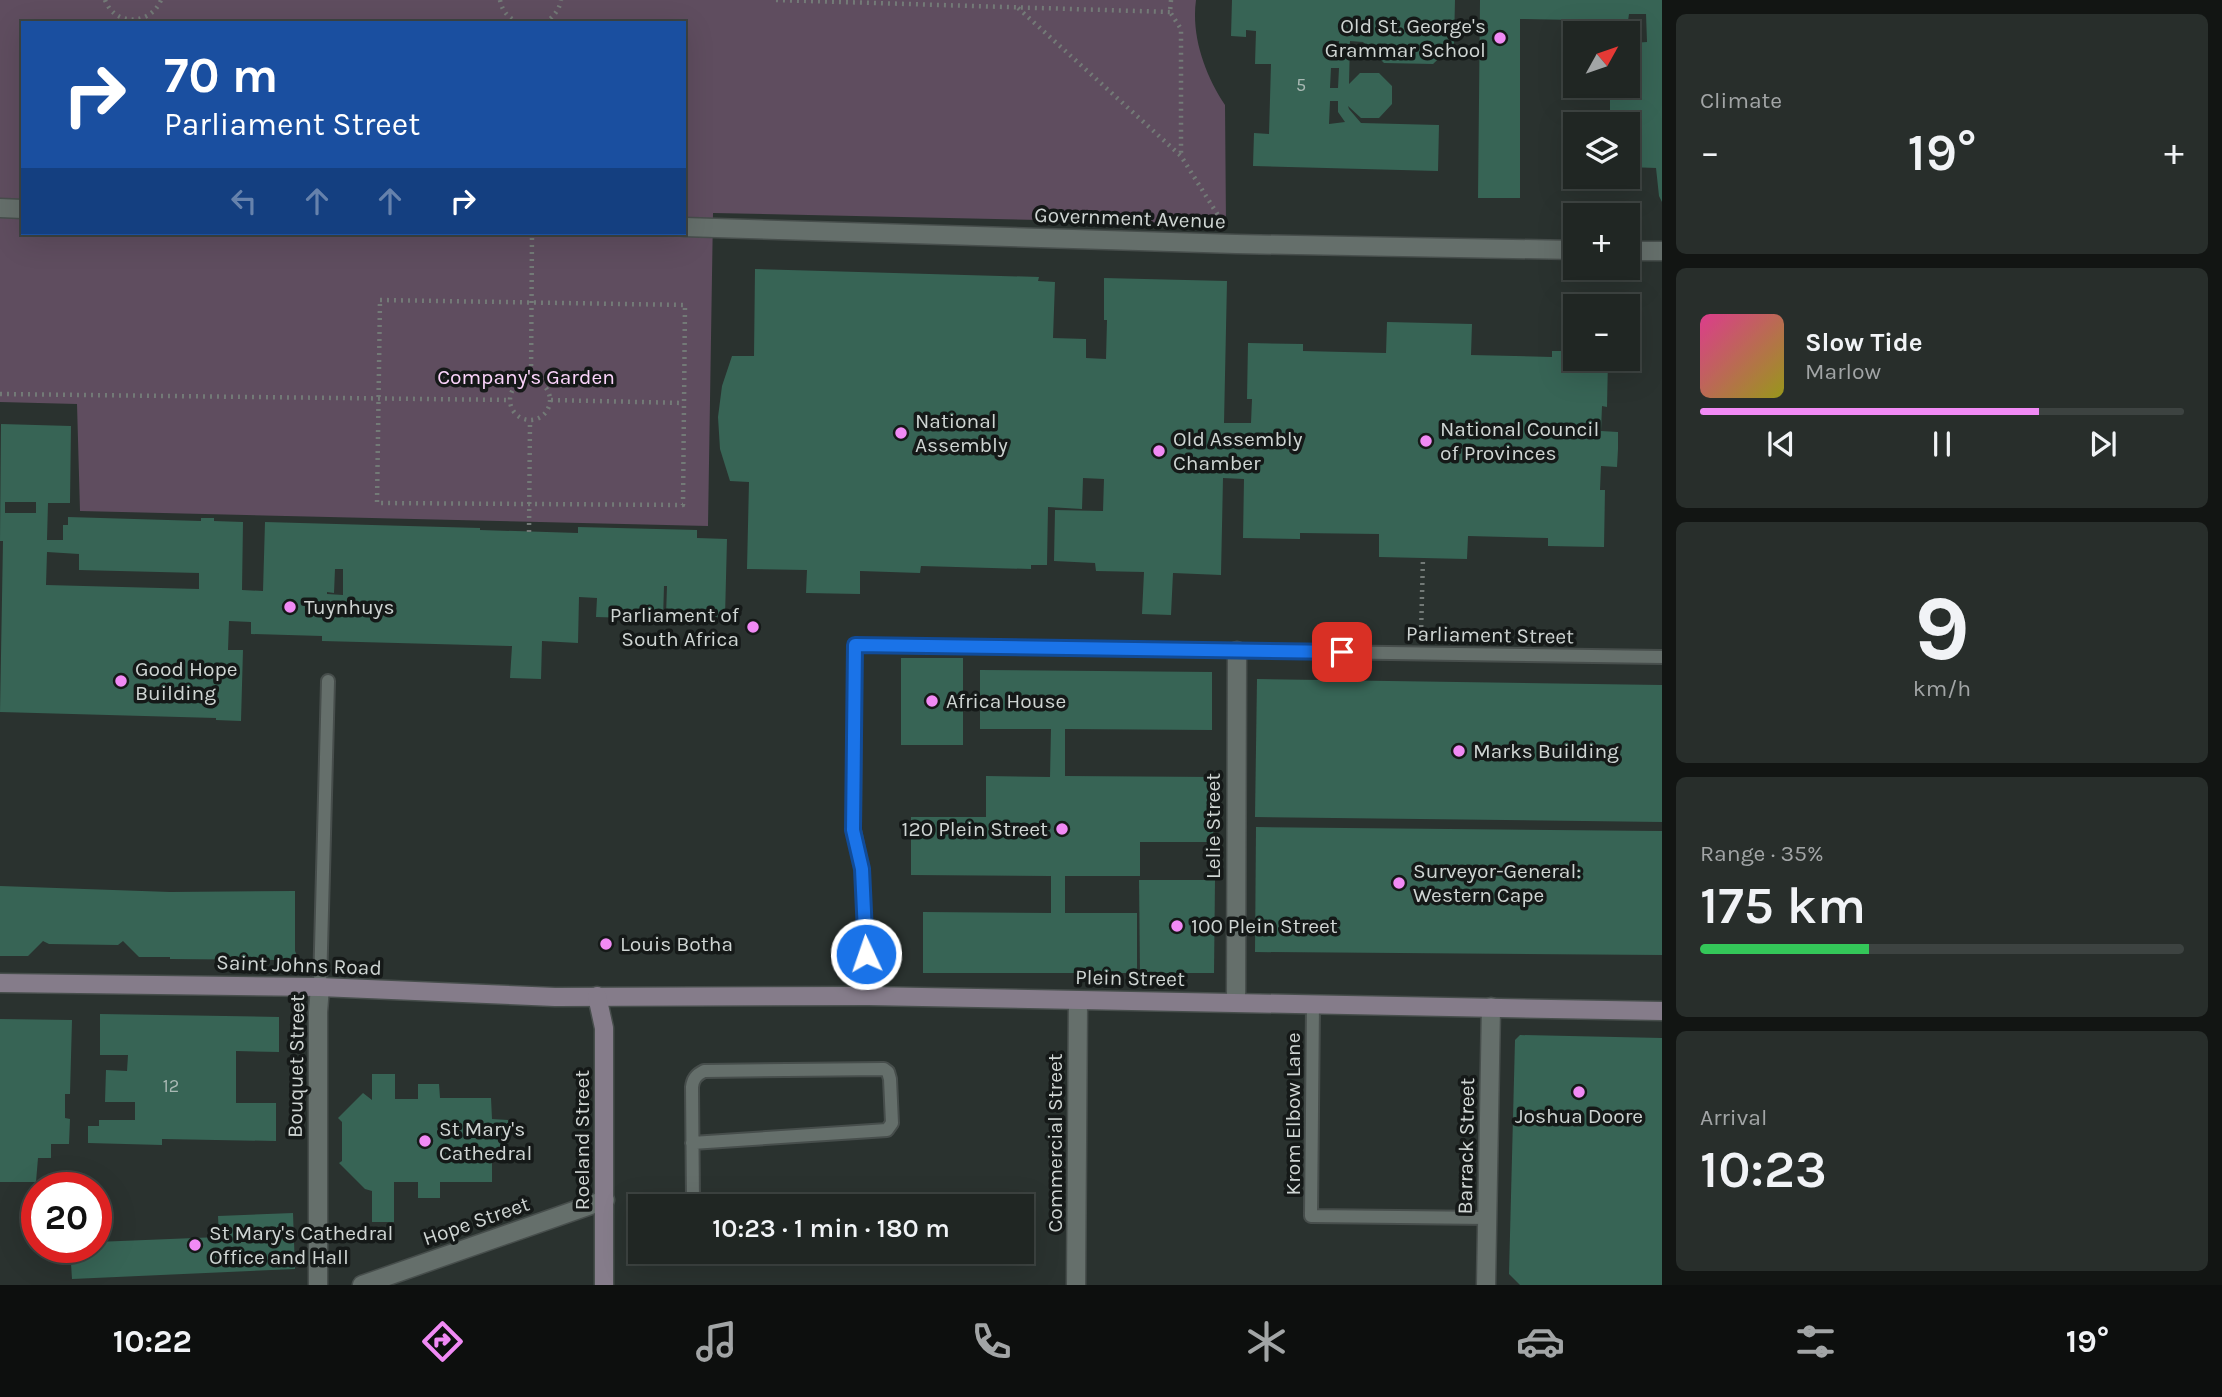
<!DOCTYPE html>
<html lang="en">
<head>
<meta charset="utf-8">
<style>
  body { margin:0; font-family:Karla,sans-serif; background:#282e2b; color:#f1f3f6; height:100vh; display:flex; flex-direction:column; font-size:26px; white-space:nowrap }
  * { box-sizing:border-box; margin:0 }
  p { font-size:23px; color:#a2a5a6 }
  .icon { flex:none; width:38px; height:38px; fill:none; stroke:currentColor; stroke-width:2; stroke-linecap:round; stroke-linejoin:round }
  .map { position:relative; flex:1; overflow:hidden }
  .sheet { display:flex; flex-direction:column; gap:14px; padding:14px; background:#121513; width:560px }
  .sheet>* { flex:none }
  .guide { position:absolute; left:21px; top:21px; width:665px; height:214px; border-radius:0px; box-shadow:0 7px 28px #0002,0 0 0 2px #3d4341; background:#1a4fa0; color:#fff; overflow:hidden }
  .needle { width:46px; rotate:50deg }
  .tools { position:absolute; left:1563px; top:21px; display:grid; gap:14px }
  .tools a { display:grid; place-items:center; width:77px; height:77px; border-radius:0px; background:#202623; box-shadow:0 7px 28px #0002,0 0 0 2px #3d4341; font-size:35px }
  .speed { position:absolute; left:21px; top:1172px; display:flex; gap:14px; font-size:35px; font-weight:700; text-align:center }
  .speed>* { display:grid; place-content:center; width:91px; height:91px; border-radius:50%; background:#202623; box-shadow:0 7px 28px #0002,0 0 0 2px #3d4341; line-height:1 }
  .speed .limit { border:10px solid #d22; background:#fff; color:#111 }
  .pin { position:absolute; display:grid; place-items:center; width:60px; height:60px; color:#fff; margin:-30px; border-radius:14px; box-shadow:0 4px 10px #0006 }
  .me { position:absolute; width:77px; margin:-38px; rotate:357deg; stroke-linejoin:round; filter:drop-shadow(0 0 5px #0008) }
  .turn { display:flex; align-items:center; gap:24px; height:147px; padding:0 28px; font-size:32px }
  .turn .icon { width:91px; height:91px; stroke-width:2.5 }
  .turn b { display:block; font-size:49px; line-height:60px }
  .lanes { display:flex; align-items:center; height:66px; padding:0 28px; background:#0003; justify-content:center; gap:35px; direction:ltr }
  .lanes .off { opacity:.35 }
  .big { font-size:52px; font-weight:600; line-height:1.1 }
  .sheet .tile { flex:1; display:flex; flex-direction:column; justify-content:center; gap:10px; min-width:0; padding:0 24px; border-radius:10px; background:#282e2b }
  .sheet .dial { align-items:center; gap:0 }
  .dial b { font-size:91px; line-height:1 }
  .song { display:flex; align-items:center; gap:21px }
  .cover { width:84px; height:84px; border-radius:10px; background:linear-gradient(135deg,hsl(330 70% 55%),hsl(60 70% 35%)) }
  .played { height:7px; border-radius:4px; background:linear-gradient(90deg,#f18af5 70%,#3d4341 70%) }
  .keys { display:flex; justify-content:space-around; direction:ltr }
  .heat { display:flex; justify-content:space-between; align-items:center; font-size:38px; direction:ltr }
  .charge { height:10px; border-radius:5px; background:linear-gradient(90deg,#34c759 35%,#3d4341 0) }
  .trip { position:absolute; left:628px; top:1194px; width:406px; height:70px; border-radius:0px; background:#202623; box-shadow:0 7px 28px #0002,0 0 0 2px #3d4341; font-weight:600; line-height:70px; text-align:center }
  .tab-bar { display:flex; height:112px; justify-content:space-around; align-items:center; background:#0d0f0e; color:#a2a5a6 }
  .tab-bar .icon { width:49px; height:49px }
  .tab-bar .active { color:#f18af5 }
  .tab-bar b { font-size:32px; color:#f1f3f6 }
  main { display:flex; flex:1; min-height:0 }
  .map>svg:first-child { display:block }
</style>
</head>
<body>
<main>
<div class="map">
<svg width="1662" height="1285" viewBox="0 0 1662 1285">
  <rect width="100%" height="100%" fill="#2a322f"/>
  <path fill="#5f4d5f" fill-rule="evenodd" d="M0,0H1196C1191,36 1205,75 1225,105L1226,224L713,213L708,526L80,511L77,404L0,402ZM23,23H684V233H23Z"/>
  <g fill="#376455" fill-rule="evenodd">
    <path d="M1232,0H1455L1454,44L1433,64L1384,63L1363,42L1350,41L1349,84L1360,73H1379L1392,86V104L1379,118H1361L1348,106L1349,109L1361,123L1439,125L1438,171L1253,166L1254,133L1269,134L1271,64H1255L1256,31L1246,30V37L1231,36ZM1331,41H1339V56H1331ZM1331,68H1339L1338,88H1330ZM1330,101H1338V112L1345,122L1329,124Z"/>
    <polygon points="1480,0 1662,0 1662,202 1659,196 1656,168 1628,167 1628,124 1597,124 1597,115 1610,115 1610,86 1628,86 1628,62 1632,62 1632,43 1647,42 1646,14 1629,14 1628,21 1520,19 1520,198 1478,198"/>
    <polygon points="331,19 358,20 358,23 331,23"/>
    <polygon points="755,269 1039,277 1038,281 1055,282 1053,338 1086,339 1086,358 1106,359 1107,320 1104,320 1104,278 1227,281 1224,423 1251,423 1252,399 1247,399 1248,343 1303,344 1303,351 1386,353 1387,322 1472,324 1471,355 1552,357 1552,351 1575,351 1575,359 1608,359 1607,407 1602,406 1601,431 1618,432 1618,449 1617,467 1601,466 1600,490 1605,490 1604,547 1548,546 1548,538 1468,536 1467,559 1379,557 1379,534 1300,533 1300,539 1243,538 1244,479 1223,478 1221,575 1173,573 1171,615 1142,614 1144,572 1096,571 1095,563 1054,561 1055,510 1103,511 1104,479 1083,478 1082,509 1048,507 1047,565 1031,565 1031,569 921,566 920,573 860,571 860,594 806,593 807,570 747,569 749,482 730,481 720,449 718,417 722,386 732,356 754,356"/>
    <path d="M1,424L71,426L70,503H48L47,540H63V525H68V517L201,521V518H214V521L243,522L242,590L263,591L265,522L480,528V530L578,533V527L697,530V538L727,539L725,617L666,616L667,586H664L663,619L596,617L597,598L579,597L578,643L542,641L541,679L510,678L512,646L322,641V636L251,634V622L229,621L228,650H243L241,721L216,720V718L0,712L3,541H0ZM5,502H36V513H5ZM47,552L79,554V570L199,573V589L46,585ZM335,569H343V595L327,594V592L334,593Z"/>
    <rect x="901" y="658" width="62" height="87"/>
    <polygon points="980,670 1212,672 1212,730 1065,729 1065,776 1214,777 1213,842 1140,842 1140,876 1065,876 1065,913 1137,913 1137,973 923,973 923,912 1051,913 1051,876 911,875 911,817 986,817 986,776 1050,777 1051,729 980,729"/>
    <polygon points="1257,679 1662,685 1662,822 1255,817"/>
    <polygon points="1256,827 1662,831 1662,955 1255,952"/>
    <polygon points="1139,880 1215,880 1214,973 1140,973"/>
    <polygon points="0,886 170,892 295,891 295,951 298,958 293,962 287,960 170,959 170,957 139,957 123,941 118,945 49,944 43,941 28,956 0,956"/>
    <polygon points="100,1014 279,1017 279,1052 236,1051 236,1103 276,1103 276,1141 162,1139 162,1145 88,1143 88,1126 99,1126 99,1120 135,1120 135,1102 105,1102 106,1070 127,1071 128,1055 100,1055"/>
    <polygon points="0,1019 72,1020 70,1094 65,1094 65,1118 70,1119 69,1144 51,1144 51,1158 38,1158 36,1182 0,1182"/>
    <polygon points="1520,1035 1662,1038 1662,1285 1520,1285 1509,1274 1515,1040"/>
    <polygon points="372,1074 395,1074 395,1099 418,1099 418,1084 439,1084 440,1098 491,1098 492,1119 508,1120 508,1161 492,1160 492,1182 440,1182 440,1198 418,1198 418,1182 394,1182 394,1222 372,1222 372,1191 365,1189 339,1163 342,1161 342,1122 338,1118 363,1093 372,1100"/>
    <polygon points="293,1213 295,1269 72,1279 70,1248 96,1248 96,1242 219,1237 218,1216"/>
  </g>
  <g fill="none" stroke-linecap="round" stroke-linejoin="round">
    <defs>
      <g id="lane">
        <polyline points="320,987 328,681"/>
        <polyline points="868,996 862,869 854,830 855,645 1662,657"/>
        <polyline points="1313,1004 1311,1216 1488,1218"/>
        <path d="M692,1143L887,1130L892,1123L890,1079L888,1072L884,1069L704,1071C696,1075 693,1079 692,1087L693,1202"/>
      </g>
      <g id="street">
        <polyline points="0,208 23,209"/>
        <polyline points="684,227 1236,244 1575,250"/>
        <polyline points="1628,251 1662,251"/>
        <polyline points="1236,1002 1237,651"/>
        <polyline points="318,1285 318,1012 320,987"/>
        <polyline points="362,1285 605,1200"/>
        <polyline points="1076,1285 1078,1001"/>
        <polyline points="1486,1285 1491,1007"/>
      </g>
      <g id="secondary">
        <polyline points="0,983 320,987 555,997 868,996 1662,1011"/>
        <polyline points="597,996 604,1028 604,1285"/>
      </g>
    </defs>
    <use href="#lane" stroke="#474e4c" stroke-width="16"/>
    <use href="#street" stroke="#474e4c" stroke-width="21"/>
    <use href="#secondary" stroke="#474e4c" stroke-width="21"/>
    <g stroke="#737a77" stroke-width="4.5" stroke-dasharray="2 5" stroke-linecap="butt">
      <path d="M105,0C115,27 151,25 161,0"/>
      <path d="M500,0C502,11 508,17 518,23"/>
      <polyline points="776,0 1170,12"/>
      <polyline points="1171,0 1170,12 1181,29 1181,156"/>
      <polyline points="1018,8 1181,156 1221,220"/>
      <path d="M545,23C553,17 559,11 561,0"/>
      <polygon points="380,300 685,305 683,505 377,503"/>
      <circle cx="530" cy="400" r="20"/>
      <polyline points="531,380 532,233"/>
      <polyline points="0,394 510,400"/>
      <polyline points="551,400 684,403"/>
      <polyline points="529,532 530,421"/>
      <polyline points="1421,634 1423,558"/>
    </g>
    <use href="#lane" stroke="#656f6b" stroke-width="12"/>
    <use href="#street" stroke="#656f6b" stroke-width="18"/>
    <use href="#secondary" stroke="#857c8a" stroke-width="18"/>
  </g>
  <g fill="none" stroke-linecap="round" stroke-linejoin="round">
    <defs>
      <polyline id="route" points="866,954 862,869 853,830 855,645 1342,652"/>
    </defs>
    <use href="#route" stroke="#114b97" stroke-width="18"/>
    <use href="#route" stroke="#1a73e8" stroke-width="12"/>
  </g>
  <g fill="#f18af5" stroke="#151918" stroke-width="2.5">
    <circle cx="1500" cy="38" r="7"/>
    <circle cx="901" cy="433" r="7"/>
    <circle cx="1426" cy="441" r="7"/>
    <circle cx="1159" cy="451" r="7"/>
    <circle cx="290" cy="607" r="7"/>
    <circle cx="753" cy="627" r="7"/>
    <circle cx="121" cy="681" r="7"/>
    <circle cx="932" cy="701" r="7"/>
    <circle cx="1459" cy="751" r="7"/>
    <circle cx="1062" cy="829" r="7"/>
    <circle cx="1399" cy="883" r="7"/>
    <circle cx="1177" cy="926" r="7"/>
    <circle cx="606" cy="944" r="7"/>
    <circle cx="1579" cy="1092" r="7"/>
    <circle cx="425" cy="1141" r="7"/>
    <circle cx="195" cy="1245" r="7"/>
  </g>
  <g text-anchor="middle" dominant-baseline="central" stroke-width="7" stroke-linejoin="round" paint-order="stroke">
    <g font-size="18" fill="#a9b9b4">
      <text x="1301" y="85">5</text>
      <text x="171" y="1086">12</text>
    </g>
    <g font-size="21" fill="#cfd5d3" stroke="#151918" text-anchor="start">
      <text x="1486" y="26" text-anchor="end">Old St. George's<tspan x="1486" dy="24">Grammar School</tspan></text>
      <text x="915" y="421">National<tspan x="915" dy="24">Assembly</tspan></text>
      <text x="1440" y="429">National Council<tspan x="1440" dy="24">of Provinces</tspan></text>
      <text x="1173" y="439">Old Assembly<tspan x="1173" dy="24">Chamber</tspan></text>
      <text x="304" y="607">Tuynhuys</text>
      <text x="739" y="615" text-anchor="end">Parliament of<tspan x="739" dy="24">South Africa</tspan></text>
      <text x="135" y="669">Good Hope<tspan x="135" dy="24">Building</tspan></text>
      <text x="946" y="701">Africa House</text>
      <text x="1473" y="751">Marks Building</text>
      <text x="1048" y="829" text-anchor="end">120 Plein Street</text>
      <text x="1413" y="871">Surveyor-General:<tspan x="1413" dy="24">Western Cape</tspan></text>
      <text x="1191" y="926">100 Plein Street</text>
      <text x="620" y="944">Louis Botha</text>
      <text x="1579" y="1116" text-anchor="middle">Joshua Doore</text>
      <text x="439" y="1129">St Mary's<tspan x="439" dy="24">Cathedral</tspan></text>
      <text x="209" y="1233">St Mary's Cathedral<tspan x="209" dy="24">Office and Hall</tspan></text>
    </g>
    <g font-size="21" fill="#cfd5d3" stroke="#151918">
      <text transform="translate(1130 218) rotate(2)">Government Avenue</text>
      <text transform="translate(1490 635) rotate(1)">Parliament Street</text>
      <text transform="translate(1213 826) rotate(-90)">Lelie Street</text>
      <text transform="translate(299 965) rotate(2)">Saint Johns Road</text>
      <text transform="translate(1130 978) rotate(1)">Plein Street</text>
      <text transform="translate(296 1066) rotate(-89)">Bouquet Street</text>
      <text transform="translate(1293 1114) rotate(-90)">Krom Elbow Lane</text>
      <text transform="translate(582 1140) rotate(-90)">Roeland Street</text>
      <text transform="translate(1055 1143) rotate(-90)">Commercial Street</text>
      <text transform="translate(1466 1146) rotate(-89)">Barrack Street</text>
      <text transform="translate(476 1221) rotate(-19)">Hope Street</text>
    </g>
    <g font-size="21" fill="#fdd5fd" stroke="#151918">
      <text x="526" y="377">Company's Garden</text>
    </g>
  </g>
</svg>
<div class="tools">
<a><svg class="needle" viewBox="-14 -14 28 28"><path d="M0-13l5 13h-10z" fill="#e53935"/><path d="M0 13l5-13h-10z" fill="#a2a5a6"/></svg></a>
<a><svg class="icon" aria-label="layers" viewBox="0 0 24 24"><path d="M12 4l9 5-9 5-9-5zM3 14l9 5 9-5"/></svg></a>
<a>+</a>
<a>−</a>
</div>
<div class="speed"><div class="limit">20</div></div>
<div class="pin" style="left:1342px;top:652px;background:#d93025"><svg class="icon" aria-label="arrive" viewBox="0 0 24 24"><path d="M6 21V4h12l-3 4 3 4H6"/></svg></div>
<svg class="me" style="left:866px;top:954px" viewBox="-20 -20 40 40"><circle r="17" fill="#1a73e8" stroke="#fff" stroke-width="3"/><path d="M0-11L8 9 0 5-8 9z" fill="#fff"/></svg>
<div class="trip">10:23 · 1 min · 180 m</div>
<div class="guide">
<div class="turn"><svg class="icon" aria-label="right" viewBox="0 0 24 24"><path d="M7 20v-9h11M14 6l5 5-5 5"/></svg><div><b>70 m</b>Parliament Street</div></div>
<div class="lanes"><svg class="icon off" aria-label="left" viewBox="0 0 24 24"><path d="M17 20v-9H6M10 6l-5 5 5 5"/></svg><svg class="icon off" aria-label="ahead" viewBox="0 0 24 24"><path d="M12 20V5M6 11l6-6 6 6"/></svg><svg class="icon off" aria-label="ahead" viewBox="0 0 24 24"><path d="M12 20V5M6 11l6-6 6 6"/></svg><svg class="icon" aria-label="right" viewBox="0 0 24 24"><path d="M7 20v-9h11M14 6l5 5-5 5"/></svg></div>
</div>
</div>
<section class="sheet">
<div class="tile"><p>Climate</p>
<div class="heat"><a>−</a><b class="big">19°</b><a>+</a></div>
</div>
<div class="tile">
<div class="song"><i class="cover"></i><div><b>Slow Tide</b><p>Marlow</p></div></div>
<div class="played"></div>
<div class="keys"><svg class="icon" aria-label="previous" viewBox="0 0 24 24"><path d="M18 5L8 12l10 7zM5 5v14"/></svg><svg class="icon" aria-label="pause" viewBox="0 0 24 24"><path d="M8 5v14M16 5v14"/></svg><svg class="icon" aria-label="next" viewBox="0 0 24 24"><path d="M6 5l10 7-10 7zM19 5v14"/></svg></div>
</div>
<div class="tile dial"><b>9</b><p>km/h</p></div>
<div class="tile"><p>Range · 35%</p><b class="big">175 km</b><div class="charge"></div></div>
<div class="tile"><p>Arrival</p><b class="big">10:23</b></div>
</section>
</main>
<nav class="tab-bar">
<b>10:22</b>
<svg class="icon active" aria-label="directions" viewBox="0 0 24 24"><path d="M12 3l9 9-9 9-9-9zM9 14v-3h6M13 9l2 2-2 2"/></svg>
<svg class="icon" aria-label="music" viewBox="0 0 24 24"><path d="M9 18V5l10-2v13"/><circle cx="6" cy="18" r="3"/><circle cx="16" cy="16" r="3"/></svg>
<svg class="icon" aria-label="phone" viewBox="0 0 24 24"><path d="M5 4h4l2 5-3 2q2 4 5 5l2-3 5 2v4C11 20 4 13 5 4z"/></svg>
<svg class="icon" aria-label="climate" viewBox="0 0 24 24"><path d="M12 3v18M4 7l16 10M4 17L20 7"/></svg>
<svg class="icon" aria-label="car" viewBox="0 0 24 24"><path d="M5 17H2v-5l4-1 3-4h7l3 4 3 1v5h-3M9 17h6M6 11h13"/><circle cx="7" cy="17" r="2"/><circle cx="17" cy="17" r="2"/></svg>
<svg class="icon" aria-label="filters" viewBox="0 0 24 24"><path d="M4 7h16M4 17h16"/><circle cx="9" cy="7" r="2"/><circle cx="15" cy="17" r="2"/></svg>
<b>19°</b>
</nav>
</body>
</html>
